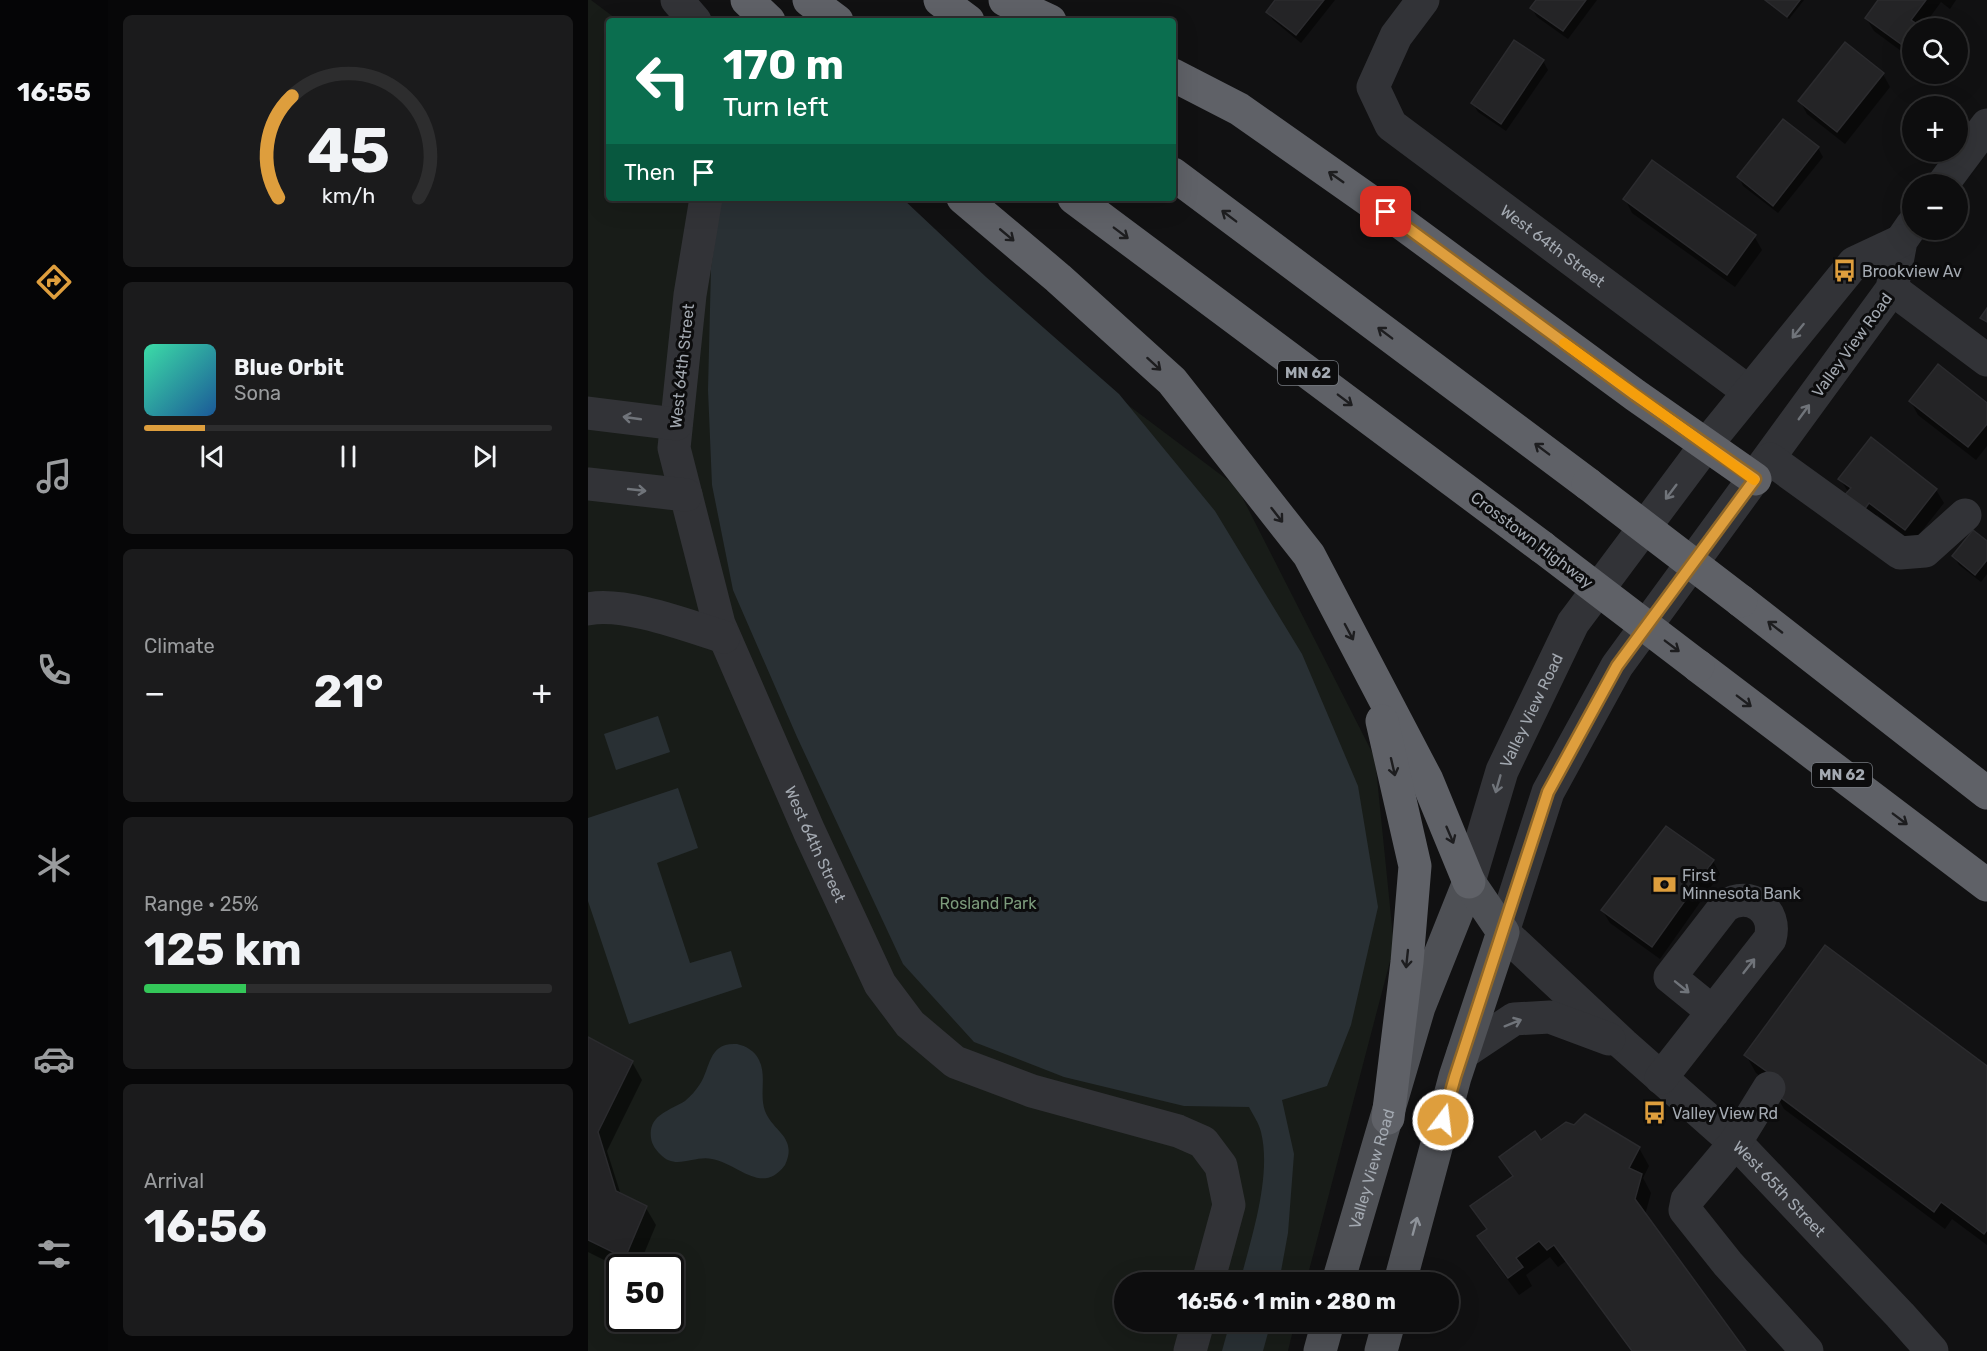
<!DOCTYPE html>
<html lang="en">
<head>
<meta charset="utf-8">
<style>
  body { margin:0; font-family:Rubik,sans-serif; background:#1b1b1c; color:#f1f3f6; height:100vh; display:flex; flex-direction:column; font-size:22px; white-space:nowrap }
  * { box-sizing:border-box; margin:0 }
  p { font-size:20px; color:#9a9c9e }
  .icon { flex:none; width:33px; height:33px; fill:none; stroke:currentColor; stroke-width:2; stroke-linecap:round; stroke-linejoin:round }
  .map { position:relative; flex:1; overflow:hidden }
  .sheet { display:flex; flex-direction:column; gap:15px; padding:15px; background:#070708; width:480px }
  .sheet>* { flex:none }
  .guide { position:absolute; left:18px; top:18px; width:570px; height:183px; border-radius:6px; box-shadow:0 6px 24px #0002,0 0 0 2px #2d2d2e; background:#0b6e4f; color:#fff; overflow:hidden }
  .controls { position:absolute; left:1314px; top:18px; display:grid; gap:12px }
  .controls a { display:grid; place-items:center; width:66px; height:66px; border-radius:50%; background:#0d0d0e; box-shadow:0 6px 24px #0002,0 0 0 2px #2d2d2e; font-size:30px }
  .speed { position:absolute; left:18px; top:1254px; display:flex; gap:12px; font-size:30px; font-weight:700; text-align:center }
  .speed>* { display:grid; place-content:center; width:78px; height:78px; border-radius:50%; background:#0d0d0e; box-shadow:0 6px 24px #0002,0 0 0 2px #2d2d2e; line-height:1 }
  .speed .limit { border:3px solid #111; border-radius:9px; background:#fff; color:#111 }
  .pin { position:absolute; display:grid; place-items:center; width:51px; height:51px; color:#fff; margin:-26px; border-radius:12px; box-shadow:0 3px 9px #0006 }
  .me { position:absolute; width:66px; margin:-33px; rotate:15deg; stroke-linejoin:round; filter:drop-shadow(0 0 4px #0008) }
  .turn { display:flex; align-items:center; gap:21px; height:126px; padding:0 18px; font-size:27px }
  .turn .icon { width:78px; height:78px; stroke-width:2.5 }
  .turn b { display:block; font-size:42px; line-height:51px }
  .then { display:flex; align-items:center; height:57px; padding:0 18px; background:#0003; gap:12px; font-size:22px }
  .big { font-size:45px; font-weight:700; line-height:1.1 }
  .sheet .widget { flex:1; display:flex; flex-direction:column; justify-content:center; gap:9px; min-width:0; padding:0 21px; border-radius:9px; background:#1b1b1c }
  .sheet .dial { align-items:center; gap:0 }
  .dial svg { height:156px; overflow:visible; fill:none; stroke:#2d2d2e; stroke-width:7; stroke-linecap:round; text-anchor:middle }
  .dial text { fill:#f1f3f6; stroke:none }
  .song { display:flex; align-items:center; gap:18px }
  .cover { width:72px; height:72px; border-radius:9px; background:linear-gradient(135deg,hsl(160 70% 55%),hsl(210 70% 35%)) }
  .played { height:6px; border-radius:3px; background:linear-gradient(90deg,#de9e3d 15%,#2d2d2e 15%) }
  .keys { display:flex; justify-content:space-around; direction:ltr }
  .heat { display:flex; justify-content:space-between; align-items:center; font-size:33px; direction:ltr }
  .charge { height:9px; border-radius:4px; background:linear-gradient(90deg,#34c759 25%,#2d2d2e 0) }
  .trip { position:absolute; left:526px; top:1272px; width:345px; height:60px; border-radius:30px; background:#0d0d0e; box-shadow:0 6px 24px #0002,0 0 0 2px #2d2d2e; font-weight:700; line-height:60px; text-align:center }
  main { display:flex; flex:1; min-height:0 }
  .tabs { display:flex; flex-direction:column; width:108px; justify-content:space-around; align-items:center; background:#050506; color:#9a9c9e }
  .tabs .icon { width:42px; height:42px }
  .tabs .selected { color:#de9e3d }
  .tabs b { font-size:27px; color:#f1f3f6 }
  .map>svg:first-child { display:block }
</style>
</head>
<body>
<main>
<nav class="tabs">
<b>16:55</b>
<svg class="icon selected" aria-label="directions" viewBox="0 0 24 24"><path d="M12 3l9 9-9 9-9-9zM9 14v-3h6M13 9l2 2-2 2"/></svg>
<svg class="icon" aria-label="music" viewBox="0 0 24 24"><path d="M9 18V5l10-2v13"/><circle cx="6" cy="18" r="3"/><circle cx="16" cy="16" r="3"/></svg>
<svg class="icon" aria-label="phone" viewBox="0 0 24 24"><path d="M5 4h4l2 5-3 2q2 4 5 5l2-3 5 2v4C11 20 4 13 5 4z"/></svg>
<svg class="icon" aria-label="climate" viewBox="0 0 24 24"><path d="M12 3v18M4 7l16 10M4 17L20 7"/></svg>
<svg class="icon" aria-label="car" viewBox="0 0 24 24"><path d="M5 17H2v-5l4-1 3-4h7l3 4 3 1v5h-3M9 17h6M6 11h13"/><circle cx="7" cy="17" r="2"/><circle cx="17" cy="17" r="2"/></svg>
<svg class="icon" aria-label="filters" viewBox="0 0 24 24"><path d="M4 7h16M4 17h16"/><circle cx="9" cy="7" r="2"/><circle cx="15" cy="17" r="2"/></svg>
</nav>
<section class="sheet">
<div class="widget dial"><svg viewBox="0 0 100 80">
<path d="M14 69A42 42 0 1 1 86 69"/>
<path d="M14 69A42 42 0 0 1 21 17" stroke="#de9e3d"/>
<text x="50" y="56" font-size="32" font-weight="700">45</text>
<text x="50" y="72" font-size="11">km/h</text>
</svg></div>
<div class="widget">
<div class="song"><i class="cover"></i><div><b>Blue Orbit</b><p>Sona</p></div></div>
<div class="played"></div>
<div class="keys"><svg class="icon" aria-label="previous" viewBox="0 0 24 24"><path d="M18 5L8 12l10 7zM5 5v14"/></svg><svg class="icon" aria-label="pause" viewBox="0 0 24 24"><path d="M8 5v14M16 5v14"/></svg><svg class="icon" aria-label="next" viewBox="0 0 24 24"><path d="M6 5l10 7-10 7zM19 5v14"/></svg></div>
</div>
<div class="widget"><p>Climate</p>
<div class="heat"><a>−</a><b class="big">21°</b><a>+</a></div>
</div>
<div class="widget"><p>Range · 25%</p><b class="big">125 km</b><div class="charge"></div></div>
<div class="widget"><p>Arrival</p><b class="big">16:56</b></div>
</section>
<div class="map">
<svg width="1399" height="1351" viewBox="0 0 1399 1351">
  <rect width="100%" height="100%" fill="#111112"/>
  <path fill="#181c18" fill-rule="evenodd" d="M0,0H3L31,21H21V198H265L649,487L787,758L806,946L718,1282H537V1322H707L700,1351H0ZM32,1268H82V1318H32Z"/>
  <g fill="#293034">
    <path d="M133,198H314L398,277L531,394L627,511L714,654L770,786L790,907L763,1025L739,1086L694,1100L706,1154L700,1233L691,1282H652C663,1239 684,1176 673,1132C671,1123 665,1115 661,1107L596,1106L476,1077L386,1042L315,964L209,737L145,590L124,485L120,390L123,268Z"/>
    <polygon points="70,716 82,752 28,770 16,734"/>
    <polygon points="90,788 110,848 69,863 102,963 143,951 154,987 41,1024 0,901 0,818"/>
    <path d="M149,1044C158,1046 167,1051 171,1060C179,1076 171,1094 177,1111C185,1132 210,1137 197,1165C174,1196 151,1164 124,1159C106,1155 87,1171 72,1154C68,1150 64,1145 63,1138C60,1115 81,1111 97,1101C103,1096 108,1090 112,1084C123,1067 120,1042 149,1044Z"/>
    <polygon points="642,1322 683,1322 675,1351 634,1351"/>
  </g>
  <g fill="#0007">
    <polygon points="689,0 747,0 713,43 685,20 680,12"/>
    <polygon points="950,0 1009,0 980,39 949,17 944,8"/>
    <polygon points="1179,0 1216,0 1201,19 1181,4"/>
    <polygon points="1292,0 1368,0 1362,9 1353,2 1334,28 1324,28 1324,59 1286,31 1278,18"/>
    <polygon points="927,42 955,61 960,70 918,131 890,112 885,103"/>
    <polygon points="1295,74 1302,87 1257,144 1219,114 1212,101"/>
    <polygon points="1230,148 1235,157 1190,213 1155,186 1151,177"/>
    <polygon points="1037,199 1166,236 1174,250 1147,287 1044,213"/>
    <polygon points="1350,366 1399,405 1399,446 1388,460 1330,415 1323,402"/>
    <polygon points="1252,479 1348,490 1356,503 1325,542 1289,515 1282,526"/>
    <polygon points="1386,532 1399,543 1399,574 1393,582 1371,565 1366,556"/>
    <polygon points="1125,861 1132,874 1072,959 1022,923 1014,910"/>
    <polygon points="1238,948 1399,1068 1399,1245 1364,1219 1357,1229 1196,1109 1186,1091 1189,1088 1168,1073 1158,1055"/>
    <polygon points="0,1039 44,1062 54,1080 19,1151 33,1195 58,1208 68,1225 50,1268 32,1268 0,1252"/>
    <polygon points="953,1142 1051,1148 1061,1166 1055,1178 1063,1193 1057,1215 1156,1351 1043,1351 978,1261 970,1267 962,1257 938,1275 944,1286 931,1295 901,1254 891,1236 899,1230 884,1207 925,1178 913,1157"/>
  </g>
  <g fill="#242426" stroke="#2b2b2e" stroke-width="1.5">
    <polygon points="687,0 736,0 708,35 678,12"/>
    <polygon points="948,0 998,0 975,31 942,8"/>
    <polygon points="1177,0 1212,0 1199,17"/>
    <polygon points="1290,0 1338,0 1323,20 1332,26 1330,28 1324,28 1324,36 1317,47 1277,18"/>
    <polygon points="926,40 956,60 913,124 883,103"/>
    <polygon points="1257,42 1296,73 1249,132 1210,101"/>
    <polygon points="1195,119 1231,147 1185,206 1149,177"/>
    <polygon points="1064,160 1168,235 1139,275 1035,199"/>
    <polygon points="1399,308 1399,322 1392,318"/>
    <polygon points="1350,364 1399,403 1399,424 1380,447 1321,401"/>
    <polygon points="1283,437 1349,489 1317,530 1281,503 1274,513 1254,498 1263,488 1250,479"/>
    <polygon points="1385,530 1399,541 1399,560 1387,575 1364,556"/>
    <polygon points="1078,826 1126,860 1064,947 1013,910"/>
    <polygon points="1237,945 1399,1066 1399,1230 1396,1234 1353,1202 1346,1212 1184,1091 1192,1081 1156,1055"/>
    <polygon points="0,1037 45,1061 10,1132 28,1191 59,1206 37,1258 0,1240"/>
    <polygon points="997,1114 1052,1147 1041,1168 1054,1174 1047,1199 1158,1351 1044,1351 966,1245 959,1250 951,1241 928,1258 935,1267 920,1278 889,1236 899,1229 882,1206 925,1176 911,1157 947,1131 953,1140 978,1122 986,1125"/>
  </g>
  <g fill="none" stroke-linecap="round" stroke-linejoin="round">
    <g stroke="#323337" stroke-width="33">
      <polyline points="89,0 107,21"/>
      <path id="s1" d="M835,0L808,36L785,87L803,125L1161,392"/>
      <polyline points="1355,184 1399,125"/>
      <path id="s2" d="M118,198L102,295L86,448L131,624L221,831L292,984L322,1024L367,1062L444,1091L590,1131L615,1142L633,1166L641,1205L620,1282"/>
      <path id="s3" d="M1324,225L1313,241L1304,289L1029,666L960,792L915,932L1035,1044L1156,1151L1312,1315L1344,1351"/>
      <polyline points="1304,289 1399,360"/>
      <polyline points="0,413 88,424"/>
      <polyline points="1182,459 1312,553 1337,551 1377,515"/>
      <polyline points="0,484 98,495"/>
      <path d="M0,609C35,601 101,626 136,637"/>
      <path id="s4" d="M881,882L914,771L985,623L1118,445L1266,263L1313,241"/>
      <polyline points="875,1053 926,1019 962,1017 1021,1039"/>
      <path d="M1073,1078L1182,939C1190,910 1162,890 1137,906L1082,977L1125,1012"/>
      <polyline points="1181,1088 1147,1143 1099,1200 1097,1210 1140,1264 1219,1351"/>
      <polyline points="602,1351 610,1322"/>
    </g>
    <g stroke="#4e5055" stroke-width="33">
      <path id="s5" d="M750,1282L831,1007L881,882"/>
      <polyline points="812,1282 867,1077 915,932 881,882"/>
      <polyline points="732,1351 740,1322"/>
      <polyline points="793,1351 801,1322"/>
    </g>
    <g stroke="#5f6167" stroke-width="33">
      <polyline points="159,0 181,21"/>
      <polyline points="221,0 249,21"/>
      <polyline points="352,0 380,21"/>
      <polyline points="417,0 462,21"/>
      <polyline points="585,75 651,109 816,225 1047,395 1167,479"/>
      <polyline points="585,174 1000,484"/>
      <polyline points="375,198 470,278 584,381 721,555 839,780 881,882"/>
      <polyline points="486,198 954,547"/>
      <polyline points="1153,601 1399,793"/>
      <polyline points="1110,666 1399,885"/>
      <polyline points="794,721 827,866 819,962 800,1118"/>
    </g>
    <g stroke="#5f6167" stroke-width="33">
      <polyline points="1000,484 1153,601"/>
      <polyline points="954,547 1110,666"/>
    </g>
  </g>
  <defs><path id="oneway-shaft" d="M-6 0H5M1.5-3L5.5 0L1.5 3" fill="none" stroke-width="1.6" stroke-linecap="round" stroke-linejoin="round" transform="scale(1.5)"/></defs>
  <g stroke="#1d1d1f">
    <use href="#oneway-shaft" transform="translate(748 177) rotate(-145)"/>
    <use href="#oneway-shaft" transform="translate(641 216) rotate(-143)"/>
    <use href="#oneway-shaft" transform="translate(533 233) rotate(37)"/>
    <use href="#oneway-shaft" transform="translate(419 235) rotate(40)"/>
    <use href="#oneway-shaft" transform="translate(797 333) rotate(-143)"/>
    <use href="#oneway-shaft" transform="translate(566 364) rotate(42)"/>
    <use href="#oneway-shaft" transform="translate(757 400) rotate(37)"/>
    <use href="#oneway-shaft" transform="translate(954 449) rotate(-143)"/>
    <use href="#oneway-shaft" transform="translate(689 515) rotate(52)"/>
    <use href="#oneway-shaft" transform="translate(1187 627) rotate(-142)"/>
    <use href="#oneway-shaft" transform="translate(761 632) rotate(62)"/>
    <use href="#oneway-shaft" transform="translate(1084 646) rotate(37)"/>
    <use href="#oneway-shaft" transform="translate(1156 701) rotate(37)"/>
    <use href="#oneway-shaft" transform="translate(805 767) rotate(77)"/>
    <use href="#oneway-shaft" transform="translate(1312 819) rotate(37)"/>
    <use href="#oneway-shaft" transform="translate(862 835) rotate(67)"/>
    <use href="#oneway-shaft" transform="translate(819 959) rotate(96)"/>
  </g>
  <g stroke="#70747a">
    <use href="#oneway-shaft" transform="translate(1210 331) rotate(129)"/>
    <use href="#oneway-shaft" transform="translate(1216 412) rotate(-54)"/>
    <use href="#oneway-shaft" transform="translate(44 418) rotate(-172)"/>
    <use href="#oneway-shaft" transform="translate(49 490) rotate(6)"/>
    <use href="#oneway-shaft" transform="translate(1083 492) rotate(127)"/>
    <use href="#oneway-shaft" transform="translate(910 784) rotate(106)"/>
    <use href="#oneway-shaft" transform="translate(1161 966) rotate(-52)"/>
    <use href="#oneway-shaft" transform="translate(1094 987) rotate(39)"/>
    <use href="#oneway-shaft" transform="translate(925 1023) rotate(-22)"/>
  </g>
  <use stroke="#8e939a" href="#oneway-shaft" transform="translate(827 1226) rotate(-75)"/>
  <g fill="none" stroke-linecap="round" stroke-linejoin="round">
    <defs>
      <polyline id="route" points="798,212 1047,395 1167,479 1029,666 960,792 867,1077 855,1120"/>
    </defs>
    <use href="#route" stroke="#906728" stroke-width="15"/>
    <use href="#route" stroke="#de9e3d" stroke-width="10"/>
    <polyline stroke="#f59e0b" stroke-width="10" points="976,343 1166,480"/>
  </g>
  <defs>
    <symbol id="bus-bare" viewBox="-9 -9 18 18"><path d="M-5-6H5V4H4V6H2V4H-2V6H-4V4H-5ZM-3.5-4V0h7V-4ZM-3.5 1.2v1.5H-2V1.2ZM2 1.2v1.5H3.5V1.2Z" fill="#de9e3d" stroke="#0c0c0d" stroke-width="2.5" paint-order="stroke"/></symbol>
    <symbol id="bank-bare" viewBox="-9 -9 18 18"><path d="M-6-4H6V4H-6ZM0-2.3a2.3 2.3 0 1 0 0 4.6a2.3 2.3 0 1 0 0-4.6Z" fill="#de9e3d" stroke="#0c0c0d" stroke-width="2.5" paint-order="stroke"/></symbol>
  </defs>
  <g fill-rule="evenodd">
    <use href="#bus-bare" x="1240" y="254" width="33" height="33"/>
    <use href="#bank-bare" x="1060" y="868" width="33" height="33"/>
    <use href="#bus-bare" x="1050" y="1096" width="33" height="33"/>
  </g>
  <g text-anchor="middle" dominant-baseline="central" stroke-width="6" stroke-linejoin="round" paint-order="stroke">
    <g fill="#0c0c0d" stroke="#767a80" stroke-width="1.5">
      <rect x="690" y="361" width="60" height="24" rx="4.5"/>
      <rect x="1224" y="763" width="60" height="24" rx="4.5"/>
    </g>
    <g font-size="15" font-weight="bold" fill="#a3a9b1">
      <text x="720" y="373">MN 62</text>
      <text x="1254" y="775">MN 62</text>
    </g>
    <g font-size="16" fill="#a3a9b1" stroke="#0c0c0d">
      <text stroke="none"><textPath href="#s1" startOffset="345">West 64th Street</textPath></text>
      <text transform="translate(1264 345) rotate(-54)">Valley View Road</text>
      <text transform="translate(94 366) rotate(-84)">West 64th Street</text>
      <text transform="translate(944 540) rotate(37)">Crosstown Highway</text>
      <text stroke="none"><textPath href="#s4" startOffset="183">Valley View Road</textPath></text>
      <text stroke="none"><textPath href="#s2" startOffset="674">West 64th Street</textPath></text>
      <text stroke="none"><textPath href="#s5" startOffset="118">Valley View Road</textPath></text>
      <text stroke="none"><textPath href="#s3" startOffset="1203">West 65th Street</textPath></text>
    </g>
    <g font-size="16" fill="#a3a9b1" stroke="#0c0c0d" text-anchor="start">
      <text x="1274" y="271">Brookview Av</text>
      <text x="1094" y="875">First<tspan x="1094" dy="18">Minnesota Bank</tspan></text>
      <text x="1084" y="1113">Valley View Rd</text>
    </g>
    <g font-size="16" fill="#7c9b7c" stroke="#0c0c0d">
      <text x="400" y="903">Rosland Park</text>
    </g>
  </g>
</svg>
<div class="controls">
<a><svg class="icon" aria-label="search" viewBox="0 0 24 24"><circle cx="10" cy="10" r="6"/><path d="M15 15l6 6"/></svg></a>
<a>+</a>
<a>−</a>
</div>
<div class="speed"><div class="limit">50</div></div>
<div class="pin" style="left:798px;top:212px;background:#d93025"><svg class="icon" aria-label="arrive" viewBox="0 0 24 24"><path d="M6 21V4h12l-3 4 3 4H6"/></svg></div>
<svg class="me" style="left:855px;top:1120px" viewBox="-20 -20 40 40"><circle r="17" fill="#de9e3d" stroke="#fff" stroke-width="3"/><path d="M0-11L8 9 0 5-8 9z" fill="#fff"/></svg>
<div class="trip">16:56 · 1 min · 280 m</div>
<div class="guide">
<div class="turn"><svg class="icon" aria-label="left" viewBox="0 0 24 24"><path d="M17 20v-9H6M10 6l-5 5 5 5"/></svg><div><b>170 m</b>Turn left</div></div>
<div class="then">Then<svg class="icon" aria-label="arrive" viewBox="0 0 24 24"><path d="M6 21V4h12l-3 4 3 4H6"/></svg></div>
</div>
</div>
</main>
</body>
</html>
